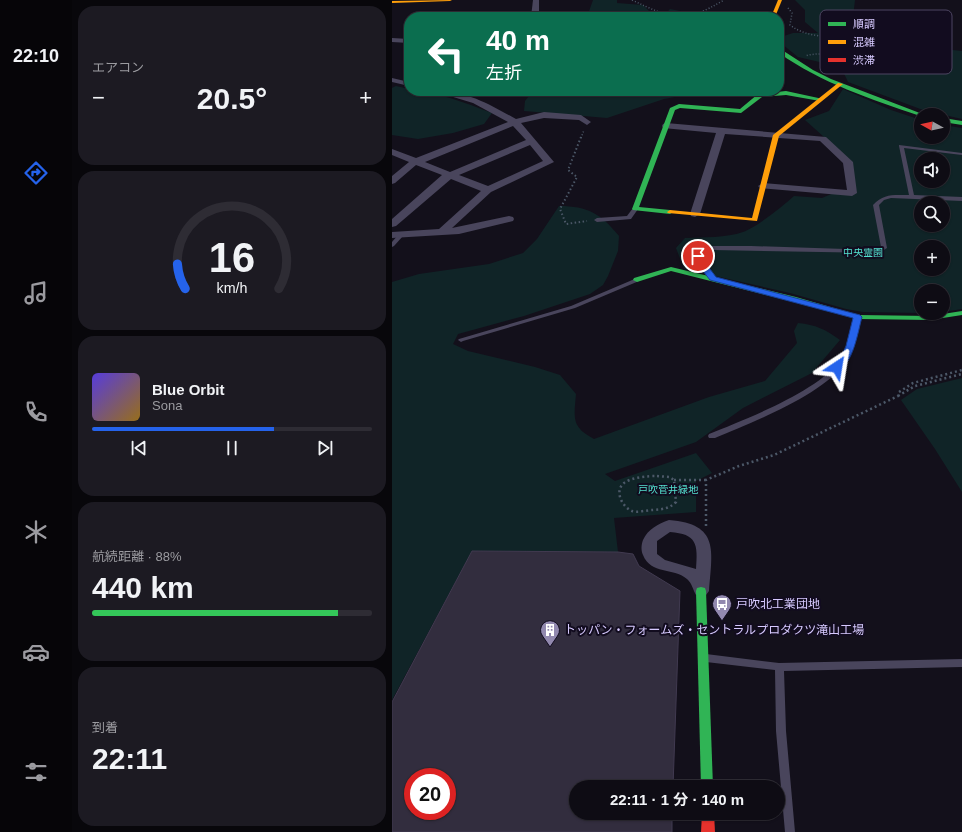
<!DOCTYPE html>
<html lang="ja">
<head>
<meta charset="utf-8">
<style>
  body { margin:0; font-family:Arial,"Noto Sans JP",sans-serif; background:#1c1a22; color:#f1f3f6; height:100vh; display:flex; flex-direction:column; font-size:15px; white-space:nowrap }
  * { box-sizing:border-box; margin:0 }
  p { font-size:13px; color:#9b9ba0 }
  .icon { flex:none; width:22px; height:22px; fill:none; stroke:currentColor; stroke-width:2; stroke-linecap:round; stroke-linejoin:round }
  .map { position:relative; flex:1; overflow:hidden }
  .side { display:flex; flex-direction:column; gap:6px; padding:6px; background:#08070b; width:320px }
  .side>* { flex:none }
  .guide { position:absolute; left:12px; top:12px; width:380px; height:84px; border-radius:16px; box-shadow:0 1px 3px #0004,0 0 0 1px #2e2c34; background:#0b6e4f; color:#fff; overflow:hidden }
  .needle { width:26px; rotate:278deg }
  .buttons { position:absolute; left:522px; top:108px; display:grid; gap:8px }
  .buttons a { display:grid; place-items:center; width:36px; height:36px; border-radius:50%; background:#0e0c14; box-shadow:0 1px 3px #0004,0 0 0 1px #2e2c34; font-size:20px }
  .speed { position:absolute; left:12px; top:768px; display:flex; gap:8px; font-size:20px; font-weight:700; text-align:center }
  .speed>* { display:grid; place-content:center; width:52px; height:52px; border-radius:50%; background:#0e0c14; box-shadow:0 1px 3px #0004,0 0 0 1px #2e2c34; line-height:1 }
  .speed .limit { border:6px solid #d22; background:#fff; color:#111 }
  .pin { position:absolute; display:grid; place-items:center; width:34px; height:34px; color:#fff; margin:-17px; border:2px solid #fff; border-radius:50%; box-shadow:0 1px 4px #0007 }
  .me { position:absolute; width:44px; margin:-22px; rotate:33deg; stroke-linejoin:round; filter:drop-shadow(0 0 3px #0008) }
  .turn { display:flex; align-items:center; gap:14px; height:84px; padding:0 16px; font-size:18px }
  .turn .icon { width:52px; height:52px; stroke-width:2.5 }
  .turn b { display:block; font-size:28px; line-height:34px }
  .big { font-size:30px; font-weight:700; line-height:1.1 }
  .side .tile { flex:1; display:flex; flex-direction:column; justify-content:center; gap:6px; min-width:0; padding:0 14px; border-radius:16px; background:#1c1a22 }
  .side .dial { align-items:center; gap:0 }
  .dial svg { height:104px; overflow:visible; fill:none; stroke:#2e2c34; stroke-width:7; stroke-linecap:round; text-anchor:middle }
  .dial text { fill:#f1f3f6; stroke:none }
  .song { display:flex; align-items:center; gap:12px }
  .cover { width:48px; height:48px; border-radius:6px; background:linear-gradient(135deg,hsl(250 70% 55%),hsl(40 70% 35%)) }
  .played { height:4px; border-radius:2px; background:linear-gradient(90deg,#2563eb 65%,#2e2c34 65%) }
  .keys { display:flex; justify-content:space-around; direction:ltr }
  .heat { display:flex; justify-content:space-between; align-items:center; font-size:22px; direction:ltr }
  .charge { height:6px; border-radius:3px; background:linear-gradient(90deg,#34c759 88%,#2e2c34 0) }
  .trip { position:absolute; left:177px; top:780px; width:216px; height:40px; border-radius:20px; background:#0e0c14; box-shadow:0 1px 3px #0004,0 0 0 1px #2e2c34; font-weight:700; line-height:40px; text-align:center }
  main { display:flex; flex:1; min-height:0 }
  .tabs { display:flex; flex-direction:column; width:72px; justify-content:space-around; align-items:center; background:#060508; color:#9b9ba0 }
  .tabs .icon { width:28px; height:28px }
  .tabs .current { color:#2563eb }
  .tabs b { font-size:18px; color:#f1f3f6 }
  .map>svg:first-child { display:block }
</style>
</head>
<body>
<main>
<nav class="tabs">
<b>22:10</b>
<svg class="icon current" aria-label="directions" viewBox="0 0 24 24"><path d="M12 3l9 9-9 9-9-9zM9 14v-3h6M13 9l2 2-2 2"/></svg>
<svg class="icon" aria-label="music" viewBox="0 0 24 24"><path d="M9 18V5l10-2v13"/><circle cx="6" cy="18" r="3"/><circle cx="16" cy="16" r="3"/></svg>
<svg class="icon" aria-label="phone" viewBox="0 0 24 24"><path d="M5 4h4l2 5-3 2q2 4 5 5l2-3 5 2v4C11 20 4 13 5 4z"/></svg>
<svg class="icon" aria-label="climate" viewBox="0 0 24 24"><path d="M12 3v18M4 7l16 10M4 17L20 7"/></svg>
<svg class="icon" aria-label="car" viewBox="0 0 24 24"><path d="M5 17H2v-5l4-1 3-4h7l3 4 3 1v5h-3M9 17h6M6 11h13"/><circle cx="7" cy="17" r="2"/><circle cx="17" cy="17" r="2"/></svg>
<svg class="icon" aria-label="filters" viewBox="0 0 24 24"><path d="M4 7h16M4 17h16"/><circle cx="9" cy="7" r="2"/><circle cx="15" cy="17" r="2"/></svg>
</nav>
<section class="side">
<div class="tile"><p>エアコン</p>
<div class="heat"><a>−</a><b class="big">20.5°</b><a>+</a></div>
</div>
<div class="tile dial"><svg viewBox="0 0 100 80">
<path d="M14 69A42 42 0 1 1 86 69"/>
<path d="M14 69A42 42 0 0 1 8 50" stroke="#2563eb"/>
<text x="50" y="56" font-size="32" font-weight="700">16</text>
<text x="50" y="72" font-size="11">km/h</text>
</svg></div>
<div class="tile">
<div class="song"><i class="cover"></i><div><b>Blue Orbit</b><p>Sona</p></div></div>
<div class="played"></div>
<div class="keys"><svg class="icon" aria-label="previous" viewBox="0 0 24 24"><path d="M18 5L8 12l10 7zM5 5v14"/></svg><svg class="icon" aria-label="pause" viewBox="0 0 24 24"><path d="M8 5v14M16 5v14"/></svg><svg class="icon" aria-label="next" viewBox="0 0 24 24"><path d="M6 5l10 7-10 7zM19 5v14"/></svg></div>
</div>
<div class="tile"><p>航続距離 · 88%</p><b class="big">440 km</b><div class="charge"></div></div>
<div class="tile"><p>到着</p><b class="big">22:11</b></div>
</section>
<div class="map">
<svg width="570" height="832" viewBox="0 0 570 832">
  <rect width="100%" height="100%" fill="#13101b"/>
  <g fill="#102427" fill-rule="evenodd">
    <polygon points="201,0 225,0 225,3 251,5 258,12 243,17 195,17"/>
    <polygon points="403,0 463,0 461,17 486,42 570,51 570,119 531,110 456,82 449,67 406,57 390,44 389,37 401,33 426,33 413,22 413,10"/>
    <polygon points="278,9 319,17 271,17"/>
    <path d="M4,86L17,89V91C45,91 73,103 100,113L92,124L61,133L26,139L0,135V88Z"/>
    <path d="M451,89L499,110L529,120V137H551V125L570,128V309L551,312V291H529V313L471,312L454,309L398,293L292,269L284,248L293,238C312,237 334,238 351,232C365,227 391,206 402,196L430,198L444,192L462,194L460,162L413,120L437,111ZM529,159H551V181H529ZM529,203H551V225H529ZM529,247H551V269H529Z"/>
    <polygon points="141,91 339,91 322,95 294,95 272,99 215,118 132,111 133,101"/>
    <path d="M167,206C196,206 209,214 227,236L226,251L216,276L211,285L198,294L132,316L66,334L61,344L76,351L143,367L168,375L184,394C182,418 179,427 202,439L317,397L373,381L405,343L402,331L406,323C424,325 433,329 448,340L420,373L351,408L304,442L213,474L223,481L304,453L320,473L304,481V512L222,518L226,552L80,551L0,700V282L27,274L97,264L131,253L145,239Z"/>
    <polygon points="570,378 570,492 543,449 509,400 525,389"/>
  </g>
  <path fill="#322d3e" stroke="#413a50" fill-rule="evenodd" d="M80,551L226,552L241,554L247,566L288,591L281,787H184V813H280V832H0V702ZM21,777H55V811H21Z"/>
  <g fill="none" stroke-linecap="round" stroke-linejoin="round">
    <g stroke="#4c5868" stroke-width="1.5" stroke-dasharray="1 2" stroke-linecap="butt">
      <path d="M240,0C280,19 292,24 332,0"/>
      <path d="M396,8L400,13L398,25C417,40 444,34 465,45L463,52C447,57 429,51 413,56"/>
      <polyline points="189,138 192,130"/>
    </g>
    <polyline stroke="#4c5868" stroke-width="2" stroke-dasharray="1.5 2.5" stroke-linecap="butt" points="189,137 176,170 185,177 168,209 174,224 195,221"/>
    <g stroke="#4c5868" stroke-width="2.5" stroke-dasharray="2 3" stroke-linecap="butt">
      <polyline points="506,396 523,386 570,374"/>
      <path d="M265,476L278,477L282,480L284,502C277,509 271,509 261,510C255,510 245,513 240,511C230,507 222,491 232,483C240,477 256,476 265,476Z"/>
      <polyline points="282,480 314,480"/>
      <polyline points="314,526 314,480 347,466 382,455 506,396 507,392 521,383 570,370"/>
    </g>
    <g fill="#49455c" fill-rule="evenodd">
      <path d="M507,145L570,153V155L512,148L522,195L570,197V201L499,198L492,200L487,205L495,248L487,253L321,250L313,252L309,256L314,265L324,278L323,279H319L308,266L303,256L309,250L320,246H359L484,250L489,247L481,205C492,193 502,195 517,195L507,146Z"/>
      <polygon points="243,207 246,209 239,219 205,222 202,220 205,218 235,216 241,208"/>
      <polygon points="8,234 11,236 2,246 0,247 0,242 6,235"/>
      <polygon points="245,278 247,279 247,281 183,308 71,341 69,342 66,340 67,339 179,306"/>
      <path d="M466,315L469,317C465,332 464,348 455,361C431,395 361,422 323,438H317L316,436L317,434C354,419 428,391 450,358C458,346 459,330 463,317Z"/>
      <polygon points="314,654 387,663 570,659 570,667 392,671 394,731 403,832 393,832 384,731 383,670 314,662 311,661 310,658 311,655"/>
    </g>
    <g fill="#49455c" fill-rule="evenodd">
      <polygon points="141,0 147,0 147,17 139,17"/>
      <polygon points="0,38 17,39 17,43 0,42"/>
      <polygon points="0,78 17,82 17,86 0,82"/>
      <path d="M47,91C76,91 100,106 124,119L152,112L189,115L199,122L195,125L187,120L152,118L129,123L162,162L99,192L60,228L117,216L121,217L122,219L121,221L67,234L0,238V232L47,229L89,191L59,179L4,226L0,227V219L50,175L24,165L3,183L0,184V176L17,162L0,155V149L24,158L116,122L81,103L48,93ZM121,126L134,140L58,172L33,162ZM138,145L151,161L96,186L67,175Z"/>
      <polygon points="274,123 434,137 461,162 465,193 460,196 368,188 366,186 371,183 455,190 451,163 428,141 333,134 308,214 303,217 299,216 298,214 324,133 271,128 270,126 271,124"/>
      <path d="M277,520C328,524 320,551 317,591L314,595L309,597L304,595C301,590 300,583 295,579C281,567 259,575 251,555C249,551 249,545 251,540C256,529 266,524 277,520ZM278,532C305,534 306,544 304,569L273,560L265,554V541Z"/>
    </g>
    <g fill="#30b455" fill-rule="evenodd">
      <path d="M387,48L421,70L439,79L533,115L528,116C479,99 429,83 387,53Z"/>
      <polygon points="394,91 431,99 428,101 394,95 370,97 349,113 288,108 283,110 247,207 278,210 281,212 278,214 241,210 240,209 278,108 287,104 348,109 366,94"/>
      <polygon points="551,118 570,121 570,125 551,122"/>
      <polygon points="279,267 404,297 466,315 538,316 570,311 570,315 538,320 466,319 398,301 279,271 245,282 241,280 242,278"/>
      <polygon points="309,587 313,588 314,591 321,787 309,787 304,591 305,588"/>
    </g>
    <g fill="#ff9f0a" fill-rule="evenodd">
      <polygon points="60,0 58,1 0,3 0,1"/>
      <polygon points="386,0 390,0 383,17 379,17"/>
      <polygon points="446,83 451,84 387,136 365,221 276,213 275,212 278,210 360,218 381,135"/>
    </g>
    <polygon fill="#e5322d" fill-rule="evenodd" points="310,813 322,813 323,832 309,832"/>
  </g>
  <path fill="#2563eb" stroke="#184099" d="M306,253L309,254L315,265L324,277L468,315L470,317C466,331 461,366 445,370L441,367L448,359L454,346L461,318L318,280L307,266L303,256Z"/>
  <defs>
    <symbol id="bus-pin" viewBox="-11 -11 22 30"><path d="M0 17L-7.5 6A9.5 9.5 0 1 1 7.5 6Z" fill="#9289af" stroke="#120c1f"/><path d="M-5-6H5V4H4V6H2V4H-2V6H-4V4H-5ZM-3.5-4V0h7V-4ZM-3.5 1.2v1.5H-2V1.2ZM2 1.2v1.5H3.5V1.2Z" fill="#fff"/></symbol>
    <symbol id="building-pin" viewBox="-11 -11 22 30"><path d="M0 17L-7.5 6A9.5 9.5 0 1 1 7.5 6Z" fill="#9289af" stroke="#120c1f"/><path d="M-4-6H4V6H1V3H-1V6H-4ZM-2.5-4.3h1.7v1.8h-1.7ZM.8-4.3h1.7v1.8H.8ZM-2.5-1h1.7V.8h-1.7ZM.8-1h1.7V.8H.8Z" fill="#fff"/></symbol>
  </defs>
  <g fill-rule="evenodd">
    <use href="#bus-pin" x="319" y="593" width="22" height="30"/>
    <use href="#building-pin" x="147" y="619" width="22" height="30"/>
  </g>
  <g text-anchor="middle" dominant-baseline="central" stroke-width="4" stroke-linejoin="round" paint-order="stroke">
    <g font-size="10" fill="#54e1d0" stroke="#120c1f">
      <text x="471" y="252">中央霊園</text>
      <text x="276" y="489">戸吹菅井緑地</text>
    </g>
    <g font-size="12" fill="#d7caff" stroke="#120c1f" text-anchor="start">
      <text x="344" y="604">戸吹北工業団地</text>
      <text x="172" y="630">トッパン・フォームズ・セントラルプロダクツ滝山工場</text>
    </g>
  </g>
  <rect x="428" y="10" width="132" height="64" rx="6" fill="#120c1f" stroke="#4d4562" stroke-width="1"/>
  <rect x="436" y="22" width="18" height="4" fill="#30b455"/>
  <rect x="436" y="40" width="18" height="4" fill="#ff9f0a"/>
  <rect x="436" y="58" width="18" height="4" fill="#e5322d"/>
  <g font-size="11" fill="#d7caff">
    <text x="461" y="28">順調</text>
    <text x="461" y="46">混雑</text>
    <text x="461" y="64">渋滞</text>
  </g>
</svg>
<div class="buttons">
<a><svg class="needle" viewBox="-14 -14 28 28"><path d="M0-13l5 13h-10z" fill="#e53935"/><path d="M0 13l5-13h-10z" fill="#9b9ba0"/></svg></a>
<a><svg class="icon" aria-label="sound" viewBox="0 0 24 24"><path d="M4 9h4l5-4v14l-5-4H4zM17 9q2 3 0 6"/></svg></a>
<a><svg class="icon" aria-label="search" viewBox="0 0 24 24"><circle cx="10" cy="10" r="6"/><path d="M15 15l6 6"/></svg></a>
<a>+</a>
<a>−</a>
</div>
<div class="speed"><div class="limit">20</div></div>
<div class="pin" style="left:306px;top:256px;background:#d93025"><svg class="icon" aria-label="arrive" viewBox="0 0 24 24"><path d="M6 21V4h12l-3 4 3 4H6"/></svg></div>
<svg class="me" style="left:445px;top:367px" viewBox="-20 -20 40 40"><path d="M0-17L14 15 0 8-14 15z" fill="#2563eb" stroke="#fff" stroke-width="4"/></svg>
<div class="trip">22:11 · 1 分 · 140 m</div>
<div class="guide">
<div class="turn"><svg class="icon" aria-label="left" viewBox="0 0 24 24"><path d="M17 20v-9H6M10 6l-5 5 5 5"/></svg><div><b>40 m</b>左折</div></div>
</div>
</div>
</main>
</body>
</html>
